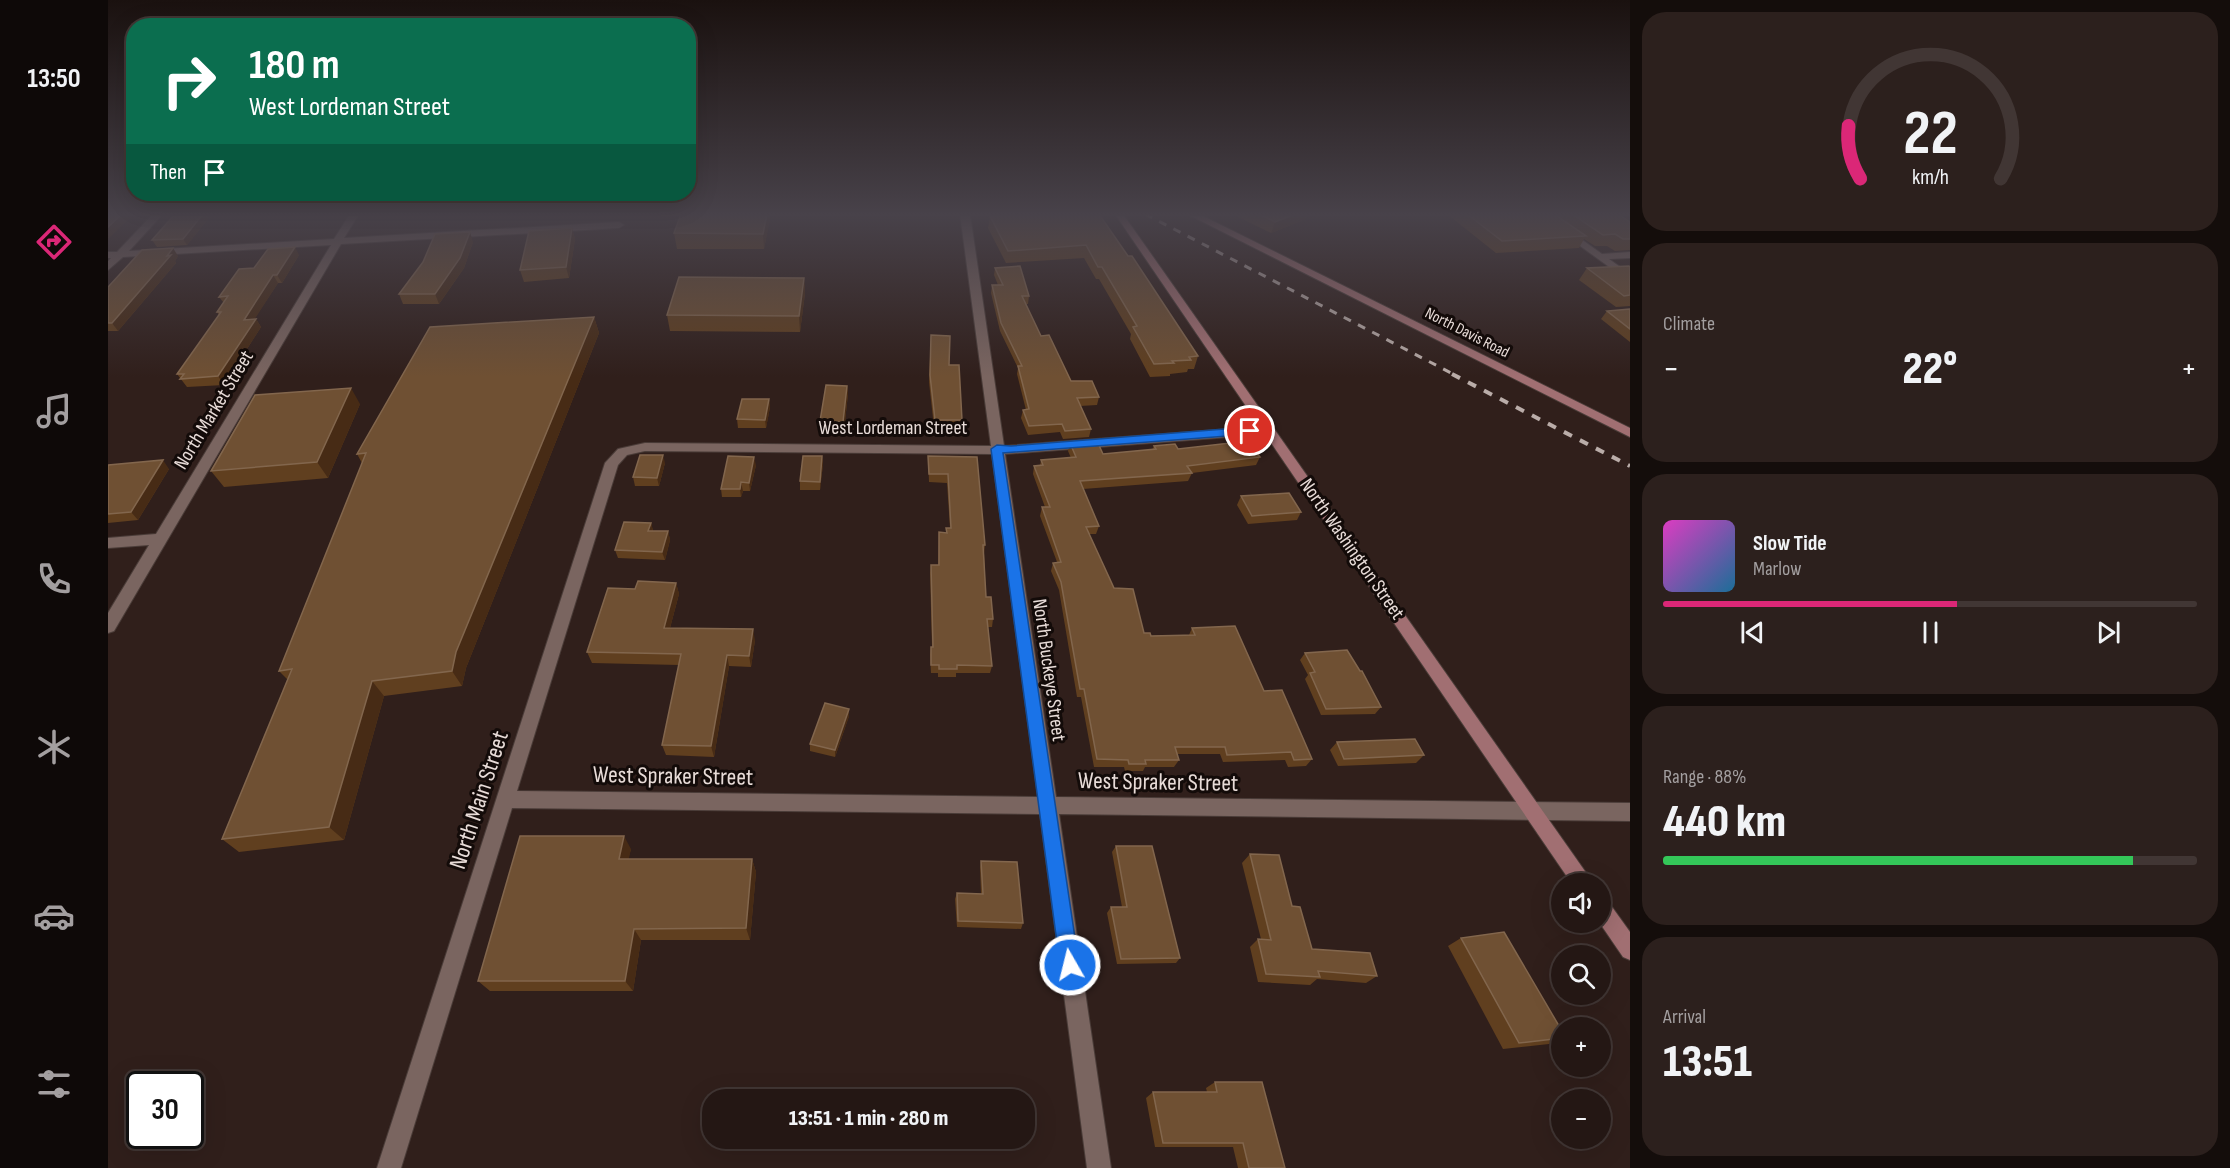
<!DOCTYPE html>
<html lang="en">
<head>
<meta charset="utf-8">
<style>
  body { margin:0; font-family:"Sofia Sans Condensed",sans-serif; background:#2c201d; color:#f1f3f6; height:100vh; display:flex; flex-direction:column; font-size:22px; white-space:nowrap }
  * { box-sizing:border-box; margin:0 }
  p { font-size:20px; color:#a39fa0 }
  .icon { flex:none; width:33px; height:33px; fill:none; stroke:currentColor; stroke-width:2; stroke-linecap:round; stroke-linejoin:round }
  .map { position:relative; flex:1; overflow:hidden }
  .details { display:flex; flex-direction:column; gap:12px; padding:12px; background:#140d0b; width:600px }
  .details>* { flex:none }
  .guide { position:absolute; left:18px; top:18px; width:570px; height:183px; border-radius:24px; box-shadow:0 6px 24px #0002,0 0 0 2px #413634; background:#0b6e4f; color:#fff; overflow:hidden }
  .tools { position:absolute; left:1443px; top:873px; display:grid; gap:12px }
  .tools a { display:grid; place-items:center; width:60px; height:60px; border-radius:50%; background:#241714; box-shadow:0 6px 24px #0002,0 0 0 2px #413634; font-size:30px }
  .speed { position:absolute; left:18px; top:1071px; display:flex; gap:12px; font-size:30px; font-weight:700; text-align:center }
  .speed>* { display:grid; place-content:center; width:78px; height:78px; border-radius:50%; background:#241714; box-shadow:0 6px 24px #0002,0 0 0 2px #413634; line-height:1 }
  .speed .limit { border:3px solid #111; border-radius:9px; background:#fff; color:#111 }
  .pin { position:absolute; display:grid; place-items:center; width:51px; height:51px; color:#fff; margin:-26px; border:3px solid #fff; border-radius:50%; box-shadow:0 2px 6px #0007 }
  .me { position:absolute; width:66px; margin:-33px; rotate:352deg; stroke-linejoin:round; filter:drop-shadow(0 0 4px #0008) }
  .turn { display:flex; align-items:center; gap:21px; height:126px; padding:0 24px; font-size:27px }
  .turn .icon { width:78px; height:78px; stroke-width:2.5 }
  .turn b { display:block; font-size:42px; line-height:51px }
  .then { display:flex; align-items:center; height:57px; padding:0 24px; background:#0003; gap:12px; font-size:22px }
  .big { font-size:45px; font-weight:800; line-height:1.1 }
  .details .widget { flex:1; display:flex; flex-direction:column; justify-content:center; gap:9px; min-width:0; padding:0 21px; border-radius:24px; background:#2c201d }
  .details .dial { align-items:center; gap:0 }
  .dial svg { height:156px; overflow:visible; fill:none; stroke:#413634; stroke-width:7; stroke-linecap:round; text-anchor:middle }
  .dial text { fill:#f1f3f6; stroke:none }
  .song { display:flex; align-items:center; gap:18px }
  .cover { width:72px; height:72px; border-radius:9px; background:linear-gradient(135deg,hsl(310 70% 55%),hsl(200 70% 35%)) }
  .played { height:6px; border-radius:3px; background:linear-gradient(90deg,#db2777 55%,#413634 55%) }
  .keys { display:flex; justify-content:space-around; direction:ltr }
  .heat { display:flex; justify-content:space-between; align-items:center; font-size:33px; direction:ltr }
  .charge { height:9px; border-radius:4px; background:linear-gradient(90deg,#34c759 88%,#413634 0) }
  .trip { position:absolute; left:594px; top:1089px; width:333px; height:60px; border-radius:24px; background:#241714; box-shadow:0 6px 24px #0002,0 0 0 2px #413634; font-weight:800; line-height:60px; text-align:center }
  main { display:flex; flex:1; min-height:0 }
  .tab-bar { display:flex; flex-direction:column; width:108px; justify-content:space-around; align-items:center; background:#0e0908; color:#a39fa0 }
  .tab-bar .icon { width:42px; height:42px }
  .tab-bar .on { color:#db2777 }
  .tab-bar b { font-size:27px; color:#f1f3f6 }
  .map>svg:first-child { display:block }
</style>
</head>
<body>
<main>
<nav class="tab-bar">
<b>13:50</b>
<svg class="icon on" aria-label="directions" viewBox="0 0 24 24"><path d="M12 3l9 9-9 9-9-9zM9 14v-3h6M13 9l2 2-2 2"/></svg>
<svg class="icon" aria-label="music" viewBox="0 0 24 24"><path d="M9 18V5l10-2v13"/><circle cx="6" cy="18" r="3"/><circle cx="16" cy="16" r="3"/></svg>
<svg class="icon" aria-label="phone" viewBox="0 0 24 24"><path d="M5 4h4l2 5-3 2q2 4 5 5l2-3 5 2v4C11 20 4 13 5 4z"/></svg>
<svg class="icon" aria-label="climate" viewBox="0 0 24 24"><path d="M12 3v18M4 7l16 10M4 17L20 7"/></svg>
<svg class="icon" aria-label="car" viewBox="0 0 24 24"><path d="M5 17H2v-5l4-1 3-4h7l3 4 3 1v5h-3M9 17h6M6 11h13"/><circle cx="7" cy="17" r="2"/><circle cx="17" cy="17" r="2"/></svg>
<svg class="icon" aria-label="filters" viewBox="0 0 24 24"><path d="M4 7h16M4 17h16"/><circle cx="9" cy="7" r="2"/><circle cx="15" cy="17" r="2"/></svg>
</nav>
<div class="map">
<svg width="1522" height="1168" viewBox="0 0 1522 1168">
  <rect width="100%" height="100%" fill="#301f1b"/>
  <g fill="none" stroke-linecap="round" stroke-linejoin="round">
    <defs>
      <g id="street">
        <polygon points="45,214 55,214 21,251 226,239 242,214 251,214 236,238 511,222 516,225 511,228 233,244 6,631 0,633 0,613 41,545 0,548 0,538 48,534 223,245 15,257 0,270 0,261 3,258 0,258 0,252 9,252"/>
        <path d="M852,214H862L896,446L1161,426L1167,430L1161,434L897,454L948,797L1522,803V821L951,814L1003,1168H979L932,814L404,808L293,1168H269L497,463L510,449L537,443L883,446ZM537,451L884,454L930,797L409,791L510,465L519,455Z"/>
        <polygon points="1428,214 1438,214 1494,254 1522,252 1522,258 1501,259 1522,274 1522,282"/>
      </g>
      <g id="secondary">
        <polygon points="1007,214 1015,214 1486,884 1464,884"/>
        <polygon points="1079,214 1091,214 1522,428 1522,437"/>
        <polygon points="1492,897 1499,900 1522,932 1522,960 1515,957 1491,922"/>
      </g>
    </defs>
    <use href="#street" stroke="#4a3c38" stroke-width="2"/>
    <use href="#secondary" stroke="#4a3c38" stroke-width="2"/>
    <use href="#street" fill="#7a6560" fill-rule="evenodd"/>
    <use href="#secondary" fill="#a16f72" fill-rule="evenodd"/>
    <polyline stroke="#baada9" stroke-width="3" stroke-dasharray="8 8" stroke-linecap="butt" points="1037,214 1347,375"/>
    <polyline stroke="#baada9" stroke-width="4" stroke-dasharray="9 9" stroke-linecap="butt" points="1344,374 1522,466"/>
  </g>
  <g fill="#603f1f">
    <polygon points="67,214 104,214 79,245 49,247 44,240"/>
    <polygon points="573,214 662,214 662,218 656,249 569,249 566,233"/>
    <polygon points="895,214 991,214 1090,356 1086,369 1080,369 1079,372 1062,374 1062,376 1042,377 1022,339 1023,334 991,279 988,279 976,258 898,263 880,228 882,216 896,215"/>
    <polygon points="1124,214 1200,214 1198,219 1163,233"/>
    <polygon points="1339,214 1510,214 1522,222 1522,250 1507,251 1499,246 1487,246 1476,239 1471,248 1388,253"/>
    <polygon points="464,228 467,239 461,278 416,282 412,270"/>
    <polygon points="365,242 356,268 331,304 295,304 291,294"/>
    <polygon points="191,255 174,283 170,283 146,319 148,319 153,327 116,385 79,387 69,374 111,315 109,312 116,303 111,297 146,268"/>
    <polygon points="70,256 67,261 68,263 10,331 0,331 0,287"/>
    <polygon points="1522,267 1522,306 1508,307 1471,280 1479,268"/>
    <polygon points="887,268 921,296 920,304 918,304 933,336 963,381 991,397 989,405 972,406 983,429 981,437 955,439 952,432 920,435 913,418 915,410 918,410 909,374 910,368 892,331 883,293 884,285 890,285 886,275"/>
    <polygon points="696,278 697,293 692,332 562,331 559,315"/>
    <polygon points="1522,309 1522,342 1493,319 1499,311"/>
    <polygon points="486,317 491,333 358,668 354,686 276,696 236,840 131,852 114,839 180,680 171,671 254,463 249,454"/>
    <polygon points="823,335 841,365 854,420 853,428 826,427 821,382"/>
    <polygon points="739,386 740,394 736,430 712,429 712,421"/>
    <polygon points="661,399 662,407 658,428 630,428 629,419"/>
    <polygon points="252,404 220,478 116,487 103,471"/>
    <polygon points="962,443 995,454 1044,450 1046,446 1152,457 1148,465 1084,473 1080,481 975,489 991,526 988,534 981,534 1006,588 1036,633 1043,636 1081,635 1084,628 1156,691 1204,759 1198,766 1180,767 1177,760 1115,762 1112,754 1069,754 1071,760 1066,767 1037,767 1035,771 1017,771 1016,767 986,767 973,697 969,697 951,590 943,571 945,563 949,562 932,516 934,507 937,507 925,474 926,466 932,466 933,460 963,458 960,451"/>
    <polygon points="714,456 715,464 712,490 692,490 692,481"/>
    <polygon points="820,456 869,457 877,545 876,553 878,597 885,619 884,627 880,627 884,666 882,673 848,673 848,677 830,677 830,673 823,673 822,655 823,647 824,647 822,573 823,565 830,565 831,532 838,533 838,528 842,528 839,483 821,482"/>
    <polygon points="557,463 551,486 527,486 525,477"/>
    <polygon points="0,465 61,469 30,520 0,523"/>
    <polygon points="648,465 642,491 635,491 633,497 614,497 613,489"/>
    <polygon points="1133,496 1193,512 1189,520 1140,524 1129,505"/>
    <polygon points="543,523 545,531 560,531 562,540 557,560 510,558 507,550"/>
    <polygon points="568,583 571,594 562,628 647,640 643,667 621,666 606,757 558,755 554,745 571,665 484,663 479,652 527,589"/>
    <polygon points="1197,653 1273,707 1267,714 1213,715 1197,679 1200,675 1192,660"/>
    <polygon points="741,716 727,757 702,751 702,744"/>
    <polygon points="1229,742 1316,755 1308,763 1230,766 1222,750"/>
    <polygon points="1008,846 1072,958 1068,963 1009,964 999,913 1003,907 1014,907 1004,852"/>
    <polygon points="523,849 520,859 644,859 648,872 642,940 533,940 525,991 382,991 370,981"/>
    <polygon points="1142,854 1184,906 1204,949 1269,976 1258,983 1209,979 1202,985 1150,982 1142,947 1150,939 1153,939 1134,863"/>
    <polygon points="873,861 915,923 913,929 849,927 847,899 849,893 873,894 872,867"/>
    <polygon points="1353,938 1454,1031 1454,1039 1441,1044 1395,1049 1340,946"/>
    <polygon points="1107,1082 1177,1168 1130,1168 1125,1147 1047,1147 1038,1098 1045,1092 1099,1092 1098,1088"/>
  </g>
  <g fill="#472b15">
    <polygon points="14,214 26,214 0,239 0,227"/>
    <polygon points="95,214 104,214 79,245 75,239"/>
    <polygon points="659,214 662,214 662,218 656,249 655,234"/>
    <polygon points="1187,214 1200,214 1198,219 1163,233 1167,222"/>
    <polygon points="464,228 467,239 461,278 458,267"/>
    <polygon points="362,232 365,242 356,268 331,304 327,294"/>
    <polygon points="187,247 191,255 174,283 169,275"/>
    <polygon points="65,248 70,256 67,261 68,263 10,331 4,323"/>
    <polygon points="165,275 170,283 141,328 136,320"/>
    <polygon points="696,278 697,293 692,332 691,316"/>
    <polygon points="486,317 491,333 358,668 354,686 344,671 348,652"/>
    <polygon points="148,319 153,327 116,385 110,376"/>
    <polygon points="739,386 740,394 736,430 735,422"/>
    <polygon points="243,388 252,404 220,478 209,462"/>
    <polygon points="661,399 662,407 658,428 657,420"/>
    <polygon points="555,455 557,463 551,486 549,478"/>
    <polygon points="714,456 715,464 712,490 712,482"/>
    <polygon points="646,457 648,465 642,491 641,483"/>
    <polygon points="55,460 61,469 30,520 23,512"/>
    <polygon points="633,482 635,491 633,497 632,489"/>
    <polygon points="543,523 545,531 540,531"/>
    <polygon points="560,531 562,540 557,560 554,552"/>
    <polygon points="568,583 571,594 559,639 556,628"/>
    <polygon points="645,629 647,640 643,667 641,656"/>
    <polygon points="619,655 621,666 606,757 603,746"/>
    <polygon points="264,681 276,696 236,840 221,827"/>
    <polygon points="741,709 741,716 727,757 727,750"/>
    <polygon points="516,836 523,849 518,872 511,859"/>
    <polygon points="644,859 648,872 642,940 638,928"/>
    <polygon points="526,929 533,940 525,991 517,981"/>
  </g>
  <g fill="#6f5033" stroke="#82664d" stroke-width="1.5">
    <polygon points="0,214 14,214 0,227"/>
    <polygon points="67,214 95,214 75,239 44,240"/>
    <polygon points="573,214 659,214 655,234 566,233"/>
    <polygon points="904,214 991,214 1020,256 1024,256 1090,356 1081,357 1083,360 1064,361 1066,363 1046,364 1025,327 1029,326 994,267 990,267 978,245 900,251 882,216 905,215"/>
    <polygon points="1151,214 1187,214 1167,222"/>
    <polygon points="1359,214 1446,214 1478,236 1394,241"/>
    <polygon points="1464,214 1510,214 1522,222 1522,239 1515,239 1507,234 1495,235"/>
    <polygon points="464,228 458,267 412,270 421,231"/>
    <polygon points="362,232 352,258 327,294 291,294 315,262 327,234"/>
    <polygon points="187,247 169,275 165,275 136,320 148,319 110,376 72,379 76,374 69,374 113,312 109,312 120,296 111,297 131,269 146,268 160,249"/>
    <polygon points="65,248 59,256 63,255 4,323 0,323 0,287 34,250"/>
    <polygon points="912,266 921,296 914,296 933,336 941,335 963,381 984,381 991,397 969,398 983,429 957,431 954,424 921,426 915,410 921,409 910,366 914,366 893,323 884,285 895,285 887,268"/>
    <polygon points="1521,266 1522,267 1522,295 1516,296 1479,268"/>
    <polygon points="571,277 696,278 691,316 559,315"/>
    <polygon points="1522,309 1522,329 1499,311"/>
    <polygon points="486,317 348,652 344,671 264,681 221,827 114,839 184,669 171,671 258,453 249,454 322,327"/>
    <polygon points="823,335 842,336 841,365 851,365 854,420 827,420 822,375"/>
    <polygon points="718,385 739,386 735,422 712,421"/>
    <polygon points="243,388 209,462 103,471 147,395"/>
    <polygon points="634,399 661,399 657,420 629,419"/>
    <polygon points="989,441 995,454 1048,449 1046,446 1067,444 1070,449 1140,441 1152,457 1079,466 1084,473 972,481 991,526 978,527 1006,588 1025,589 1036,633 1042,633 1043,636 1087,635 1084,628 1127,626 1156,691 1174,690 1204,759 1186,760 1183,752 1119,755 1117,747 1067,747 1071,760 1037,760 1038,764 1021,764 1020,760 989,759 976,689 972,689 953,582 945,563 953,562 934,507 942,507 926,466 935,465 933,460 968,457 962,443"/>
    <polygon points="532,455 555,455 549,478 525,477"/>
    <polygon points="620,456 646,457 641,483 633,482 632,489 613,489"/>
    <polygon points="695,456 714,456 712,482 692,481"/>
    <polygon points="820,456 869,457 877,545 875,545 878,597 883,597 885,619 879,619 884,666 849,665 849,669 831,669 831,665 823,665 823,647 825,647 823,565 831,565 831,532 839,533 838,528 843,528 840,474 821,474"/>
    <polygon points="55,460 23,512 0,514 0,465"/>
    <polygon points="1181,493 1193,512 1144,516 1133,496"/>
    <polygon points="516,522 543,523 540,531 560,531 554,552 507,550"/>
    <polygon points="530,581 568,583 556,628 645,629 641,656 619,655 603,746 554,745 573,654 479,652 500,588 527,589"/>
    <polygon points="1239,650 1252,671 1254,671 1273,707 1218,709 1202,673 1207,672 1197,653"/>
    <polygon points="717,703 741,709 727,750 702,744"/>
    <polygon points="1307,739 1316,755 1236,759 1229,742"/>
    <polygon points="412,836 516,836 511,859 644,859 638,928 526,929 517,981 370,981"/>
    <polygon points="1008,846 1044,846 1072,958 1013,959 1003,907 1019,907"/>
    <polygon points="1142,854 1171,855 1184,906 1192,907 1204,949 1262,953 1269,976 1210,971 1212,977 1158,974 1150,939 1163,940"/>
    <polygon points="873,861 909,862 915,923 850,921 849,893 875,894"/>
    <polygon points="1396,932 1454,1031 1454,1038 1411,1043 1353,938"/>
    <polygon points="1107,1082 1154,1082 1177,1168 1141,1168 1135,1143 1055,1143 1045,1092 1109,1092"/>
  </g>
  <linearGradient id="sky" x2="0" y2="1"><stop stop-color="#1a110f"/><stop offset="0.57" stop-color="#48424a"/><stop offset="1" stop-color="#48424a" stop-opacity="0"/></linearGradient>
  <rect width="1522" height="377" fill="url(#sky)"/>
  <polygon fill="#1a73e8" stroke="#114b97" stroke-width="1.5" points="1142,427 1147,431 1146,434 895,453 971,965 968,972 962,974 955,972 952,965 883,449 889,445 903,446"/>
  <g text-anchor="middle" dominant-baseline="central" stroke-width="6" stroke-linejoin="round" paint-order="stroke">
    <g font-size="16" fill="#e8dcd8" stroke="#130b09">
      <text transform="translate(1359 333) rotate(27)">North Davis Road</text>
    </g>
    <g font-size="20" fill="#e8dcd8" stroke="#130b09">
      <text transform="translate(106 410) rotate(-59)">North Market Street</text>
      <text x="785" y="428">West Lordeman Street</text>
      <text transform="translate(1244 549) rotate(55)">North Washington Street</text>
      <text transform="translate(941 670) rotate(82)">North Buckeye Street</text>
    </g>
    <g font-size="24" fill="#e8dcd8" stroke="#130b09">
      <text transform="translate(565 776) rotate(1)">West Spraker Street</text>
      <text transform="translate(1050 782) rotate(1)">West Spraker Street</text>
      <text transform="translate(371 800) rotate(-72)">North Main Street</text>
    </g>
  </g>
</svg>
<div class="tools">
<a><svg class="icon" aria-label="sound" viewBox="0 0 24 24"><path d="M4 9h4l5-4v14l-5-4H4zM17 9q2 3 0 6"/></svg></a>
<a><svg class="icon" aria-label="search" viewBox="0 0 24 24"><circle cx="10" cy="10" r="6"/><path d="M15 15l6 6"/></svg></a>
<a>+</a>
<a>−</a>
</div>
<div class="speed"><div class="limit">30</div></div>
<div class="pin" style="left:1142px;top:431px;background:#d93025"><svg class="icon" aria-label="arrive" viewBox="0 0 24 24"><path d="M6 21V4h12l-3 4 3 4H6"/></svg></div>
<svg class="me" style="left:962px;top:965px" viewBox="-20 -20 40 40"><circle r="17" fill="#1a73e8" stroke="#fff" stroke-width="3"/><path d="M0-11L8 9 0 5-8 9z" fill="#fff"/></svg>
<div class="trip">13:51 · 1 min · 280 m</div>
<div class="guide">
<div class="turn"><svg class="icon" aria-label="right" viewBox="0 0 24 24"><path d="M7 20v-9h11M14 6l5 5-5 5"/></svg><div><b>180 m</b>West Lordeman Street</div></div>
<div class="then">Then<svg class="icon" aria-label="arrive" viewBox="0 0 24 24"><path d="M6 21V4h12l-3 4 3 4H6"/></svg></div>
</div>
</div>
<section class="details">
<div class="widget dial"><svg viewBox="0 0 100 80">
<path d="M14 69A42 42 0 1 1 86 69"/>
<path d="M14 69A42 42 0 0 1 8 42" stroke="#db2777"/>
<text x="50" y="56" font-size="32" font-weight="700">22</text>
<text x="50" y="72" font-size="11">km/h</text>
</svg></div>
<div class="widget"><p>Climate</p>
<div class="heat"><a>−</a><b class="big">22°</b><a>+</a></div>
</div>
<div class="widget">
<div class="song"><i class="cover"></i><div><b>Slow Tide</b><p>Marlow</p></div></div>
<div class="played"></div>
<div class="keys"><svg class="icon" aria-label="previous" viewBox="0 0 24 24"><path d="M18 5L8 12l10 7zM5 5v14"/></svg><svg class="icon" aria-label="pause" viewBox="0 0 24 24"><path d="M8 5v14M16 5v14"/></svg><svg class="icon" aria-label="next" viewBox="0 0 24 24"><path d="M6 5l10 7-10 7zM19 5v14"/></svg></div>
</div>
<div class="widget"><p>Range · 88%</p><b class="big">440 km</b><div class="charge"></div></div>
<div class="widget"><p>Arrival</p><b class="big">13:51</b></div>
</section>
</main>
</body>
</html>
